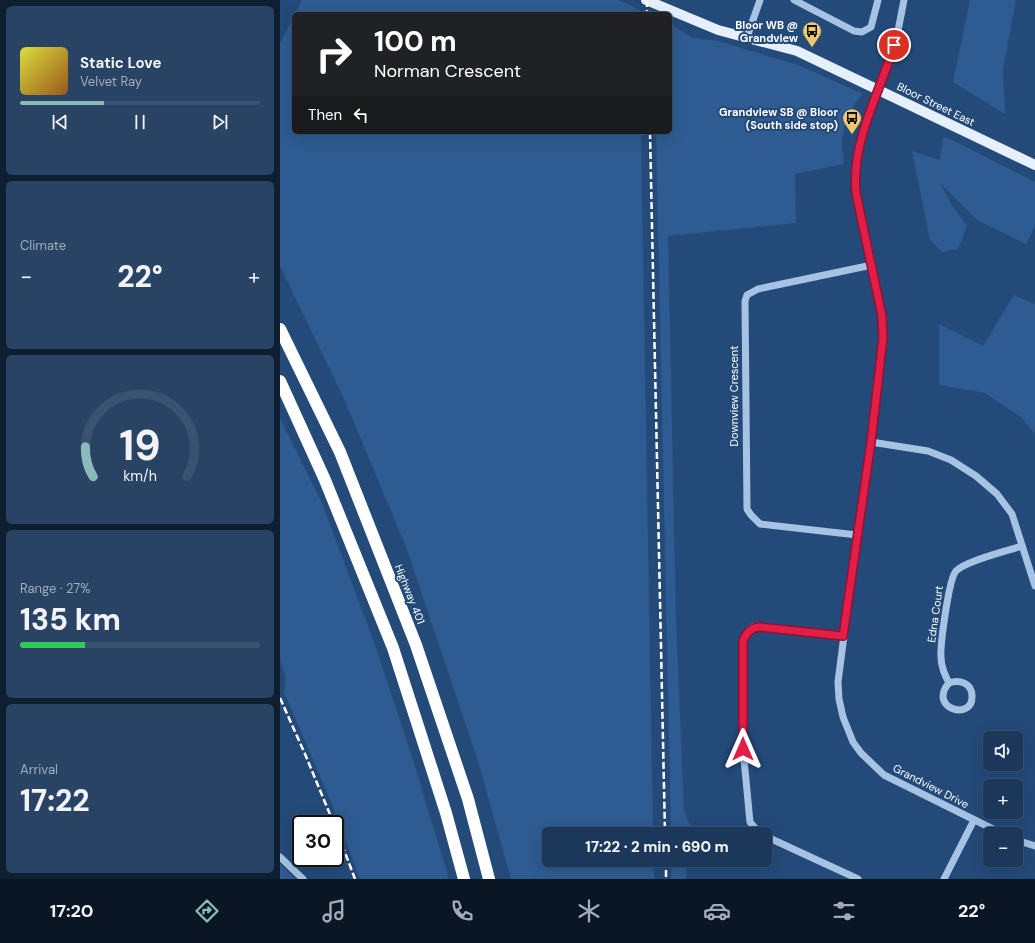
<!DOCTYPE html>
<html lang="en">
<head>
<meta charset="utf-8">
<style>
  body { margin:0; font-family:"DM Sans",sans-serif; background:#284364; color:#f1f3f6; height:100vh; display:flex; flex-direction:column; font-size:15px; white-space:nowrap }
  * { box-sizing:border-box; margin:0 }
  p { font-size:13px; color:#a0acbb }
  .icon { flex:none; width:22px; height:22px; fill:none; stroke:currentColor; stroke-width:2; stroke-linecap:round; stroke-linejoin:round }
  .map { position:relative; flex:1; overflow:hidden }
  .drawer { display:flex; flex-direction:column; gap:6px; padding:6px; background:#0f1f32; width:280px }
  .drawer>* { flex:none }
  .guide { position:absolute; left:12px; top:12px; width:380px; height:122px; border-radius:6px; box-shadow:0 4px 16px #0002,0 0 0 1px #395271; background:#202124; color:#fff; overflow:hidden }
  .buttons { position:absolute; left:703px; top:731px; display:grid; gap:8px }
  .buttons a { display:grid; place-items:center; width:40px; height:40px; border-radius:6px; background:#1b385b; box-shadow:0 4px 16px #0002,0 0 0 1px #395271; font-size:20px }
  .speed { position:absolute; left:12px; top:815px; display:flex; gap:8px; font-size:20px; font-weight:700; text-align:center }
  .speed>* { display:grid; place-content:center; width:52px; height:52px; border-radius:50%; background:#1b385b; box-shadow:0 4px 16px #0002,0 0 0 1px #395271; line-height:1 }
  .speed .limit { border:2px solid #111; border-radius:6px; background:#fff; color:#111 }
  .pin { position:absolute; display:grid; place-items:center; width:34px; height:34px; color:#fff; margin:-17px; border:2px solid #fff; border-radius:50%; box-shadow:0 1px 4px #0007 }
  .me { position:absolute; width:44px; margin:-22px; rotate:0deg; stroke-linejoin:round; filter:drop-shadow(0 0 3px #0008) }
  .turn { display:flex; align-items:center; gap:14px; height:84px; padding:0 16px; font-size:18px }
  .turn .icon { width:52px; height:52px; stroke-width:2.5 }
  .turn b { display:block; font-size:28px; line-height:34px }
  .then { display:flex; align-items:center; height:38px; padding:0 16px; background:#0003; gap:8px; font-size:15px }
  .big { font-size:30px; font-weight:800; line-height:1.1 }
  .drawer .widget { flex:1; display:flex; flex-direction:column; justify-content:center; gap:6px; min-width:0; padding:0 14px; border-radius:6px; background:#284364 }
  .drawer .dial { align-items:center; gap:0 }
  .dial svg { height:104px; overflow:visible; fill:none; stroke:#395271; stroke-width:7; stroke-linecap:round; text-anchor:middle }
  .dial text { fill:#f1f3f6; stroke:none }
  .song { display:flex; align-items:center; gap:12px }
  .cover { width:48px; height:48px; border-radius:6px; background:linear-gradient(135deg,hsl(60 70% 55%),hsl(30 70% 35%)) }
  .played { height:4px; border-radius:2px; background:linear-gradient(90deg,#8bbbb9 35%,#395271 35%) }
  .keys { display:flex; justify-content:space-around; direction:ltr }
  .heat { display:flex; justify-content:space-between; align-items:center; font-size:22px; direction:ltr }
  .charge { height:6px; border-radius:3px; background:linear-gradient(90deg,#34c759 27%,#395271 0) }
  .trip { position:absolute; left:262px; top:827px; width:230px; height:40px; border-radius:6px; background:#1b385b; box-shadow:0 4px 16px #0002,0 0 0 1px #395271; font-weight:800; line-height:40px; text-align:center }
  .menu { display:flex; height:64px; justify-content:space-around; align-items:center; background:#0b1624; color:#a0acbb }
  .menu .icon { width:28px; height:28px }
  .menu .on { color:#8bbbb9 }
  .menu b { font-size:18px; color:#f1f3f6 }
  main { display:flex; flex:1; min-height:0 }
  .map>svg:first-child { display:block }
</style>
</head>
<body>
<main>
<section class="drawer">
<div class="widget">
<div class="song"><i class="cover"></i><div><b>Static Love</b><p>Velvet Ray</p></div></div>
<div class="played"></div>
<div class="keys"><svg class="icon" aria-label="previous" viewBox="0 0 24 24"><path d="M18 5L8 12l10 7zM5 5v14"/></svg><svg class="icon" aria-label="pause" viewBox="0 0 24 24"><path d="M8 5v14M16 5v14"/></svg><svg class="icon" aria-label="next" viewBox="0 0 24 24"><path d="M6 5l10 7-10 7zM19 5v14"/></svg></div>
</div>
<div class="widget"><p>Climate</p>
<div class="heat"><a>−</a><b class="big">22°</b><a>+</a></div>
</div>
<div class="widget dial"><svg viewBox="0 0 100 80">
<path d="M14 69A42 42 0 1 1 86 69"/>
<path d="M14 69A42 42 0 0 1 8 46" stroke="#8bbbb9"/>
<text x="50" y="56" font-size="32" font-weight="700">19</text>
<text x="50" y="72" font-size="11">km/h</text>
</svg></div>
<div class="widget"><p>Range · 27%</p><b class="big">135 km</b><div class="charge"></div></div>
<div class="widget"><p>Arrival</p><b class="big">17:22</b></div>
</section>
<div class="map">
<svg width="755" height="879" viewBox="0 0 755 879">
  <rect width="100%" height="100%" fill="#244a79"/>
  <g fill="#2e5b91">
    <polygon points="22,0 338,0 360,10 360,14 15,14"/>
    <polygon points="690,0 736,0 723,70 725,114 673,82"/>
    <polygon points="14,16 14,132 361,132 373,834 269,834 269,860 373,860 374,879 231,879 197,758 126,547 65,401 0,266 0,43"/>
    <path d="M390,24L413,38L438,41L521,66L583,94C570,106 562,127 562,145C562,151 564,157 564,164L515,174L516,223L388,236L396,621L404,810L413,834H391L376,132H390Z"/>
    <polygon points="663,137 672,140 755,182 755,226 746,244 697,220 659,182 673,207 687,226 678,249 662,252 650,240 632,151 660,160"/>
    <polygon points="734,295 755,304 755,434 742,418 705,393 659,385 659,324 703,346"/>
    <polygon points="0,418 42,503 94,642 133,760 169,879 80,879 51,802 4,692 6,678 0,659"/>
    <polygon points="391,860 424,860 426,866 406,864 406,879 391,879"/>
    <polygon points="0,864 15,879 0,879"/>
  </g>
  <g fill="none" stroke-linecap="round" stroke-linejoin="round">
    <g stroke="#a6c3e4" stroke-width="7">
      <polyline points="514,0 574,31 582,32 591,27 598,0"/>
      <path d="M624,0C621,18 617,36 612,54C597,100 571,144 576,193L602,316L603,338L591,442L577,535L558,682L559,699L563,717L573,742L581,753L604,775L723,834"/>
      <polyline points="467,37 480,0"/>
      <polyline points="591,442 648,451 671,460 696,476 717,494 732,514 755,586"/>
      <polyline points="577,535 480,524 471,515 467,509 465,301 467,295 478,289 592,265"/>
      <path d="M669,683C647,708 693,722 692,696C692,683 679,679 669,683C665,675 661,667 661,657C660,645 669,578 676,571C685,561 727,551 742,546"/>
      <polyline points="480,834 470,822 463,749 463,641 468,632 473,627 479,627 563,636"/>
      <polyline points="485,836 578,879"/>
      <polyline points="736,840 755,846"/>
      <polyline points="0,857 23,879"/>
      <polyline points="664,879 694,820"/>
    </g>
    <polyline stroke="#e6effc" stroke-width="10" points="366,0 438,30 517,51 755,165"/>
    <g stroke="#fff" stroke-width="12">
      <polyline points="0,329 60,452 136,645 188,799 209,879"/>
      <polyline points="0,381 45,480 113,648 166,813 184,879"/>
    </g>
    <g stroke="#fff" stroke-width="2.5" stroke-dasharray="7 3" stroke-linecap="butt">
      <polyline points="367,0 367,14"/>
      <polyline points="370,132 385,834"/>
      <polyline points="0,698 25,754 54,824"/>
      <polyline points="55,826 75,879"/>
      <polyline points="386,860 386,879"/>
    </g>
  </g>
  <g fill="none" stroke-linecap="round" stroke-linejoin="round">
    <defs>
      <path id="route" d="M463,749V641C466,633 470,628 479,627L563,636L591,442L603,338L602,316L576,193C571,141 600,93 614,45"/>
    </defs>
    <use href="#route" stroke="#92132f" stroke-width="10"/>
    <use href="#route" stroke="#e11d48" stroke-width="7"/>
  </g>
  <defs>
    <symbol id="bus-pin" viewBox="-11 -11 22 30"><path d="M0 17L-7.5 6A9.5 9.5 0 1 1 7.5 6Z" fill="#eec76a" stroke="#244a79"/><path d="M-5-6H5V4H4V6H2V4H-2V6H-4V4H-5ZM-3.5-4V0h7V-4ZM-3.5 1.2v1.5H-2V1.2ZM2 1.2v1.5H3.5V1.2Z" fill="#111"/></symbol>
  </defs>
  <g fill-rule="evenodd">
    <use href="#bus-pin" x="521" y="20" width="22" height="30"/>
    <use href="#bus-pin" x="561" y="107" width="22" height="30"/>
  </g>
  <g text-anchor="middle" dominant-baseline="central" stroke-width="4" stroke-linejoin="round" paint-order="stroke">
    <g font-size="11" font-weight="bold" fill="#fff" stroke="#244a79" text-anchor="end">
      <text x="518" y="25">Bloor WB @<tspan x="518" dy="13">Grandview</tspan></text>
      <text x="558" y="112">Grandview SB @ Bloor<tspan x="558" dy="13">(South side stop)</tspan></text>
    </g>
    <g font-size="11" fill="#fff" stroke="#244a79">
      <text transform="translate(656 104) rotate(26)">Bloor Street East</text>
      <text transform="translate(454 396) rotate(-90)">Downview Crescent</text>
      <text transform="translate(130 594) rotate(68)">Highway 401</text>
      <text transform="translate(655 614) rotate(-82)">Edna Court</text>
      <text transform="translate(651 786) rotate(27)">Grandview Drive</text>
    </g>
  </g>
</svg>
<div class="buttons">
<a><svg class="icon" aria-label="sound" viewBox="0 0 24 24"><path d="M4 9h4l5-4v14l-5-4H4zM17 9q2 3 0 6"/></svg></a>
<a>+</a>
<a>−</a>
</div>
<div class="speed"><div class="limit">30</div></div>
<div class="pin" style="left:614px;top:45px;background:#d93025"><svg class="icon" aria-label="arrive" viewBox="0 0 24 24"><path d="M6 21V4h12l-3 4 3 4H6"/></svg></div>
<svg class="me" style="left:463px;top:749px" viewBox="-20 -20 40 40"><path d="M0-17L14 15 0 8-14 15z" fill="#e11d48" stroke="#fff" stroke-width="4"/></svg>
<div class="trip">17:22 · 2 min · 690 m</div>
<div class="guide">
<div class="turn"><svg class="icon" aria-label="right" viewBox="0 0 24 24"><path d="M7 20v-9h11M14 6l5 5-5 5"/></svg><div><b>100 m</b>Norman Crescent</div></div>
<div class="then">Then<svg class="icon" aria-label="left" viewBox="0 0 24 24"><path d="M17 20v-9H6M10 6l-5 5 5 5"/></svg></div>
</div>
</div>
</main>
<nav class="menu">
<b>17:20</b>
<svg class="icon on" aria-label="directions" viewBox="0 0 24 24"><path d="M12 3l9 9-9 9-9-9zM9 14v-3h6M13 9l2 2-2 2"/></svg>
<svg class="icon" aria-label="music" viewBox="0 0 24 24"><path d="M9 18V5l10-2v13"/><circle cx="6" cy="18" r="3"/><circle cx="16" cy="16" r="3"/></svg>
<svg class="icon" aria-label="phone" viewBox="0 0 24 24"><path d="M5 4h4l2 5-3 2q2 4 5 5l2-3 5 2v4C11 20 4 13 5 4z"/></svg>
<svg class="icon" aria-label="climate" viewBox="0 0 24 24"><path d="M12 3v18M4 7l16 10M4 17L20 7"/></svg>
<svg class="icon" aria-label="car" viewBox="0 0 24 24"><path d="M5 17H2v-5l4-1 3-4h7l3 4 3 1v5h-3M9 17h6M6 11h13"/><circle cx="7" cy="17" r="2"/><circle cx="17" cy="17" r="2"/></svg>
<svg class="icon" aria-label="filters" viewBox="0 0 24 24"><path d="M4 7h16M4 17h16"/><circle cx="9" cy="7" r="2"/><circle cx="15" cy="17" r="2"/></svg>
<b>22°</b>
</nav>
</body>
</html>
